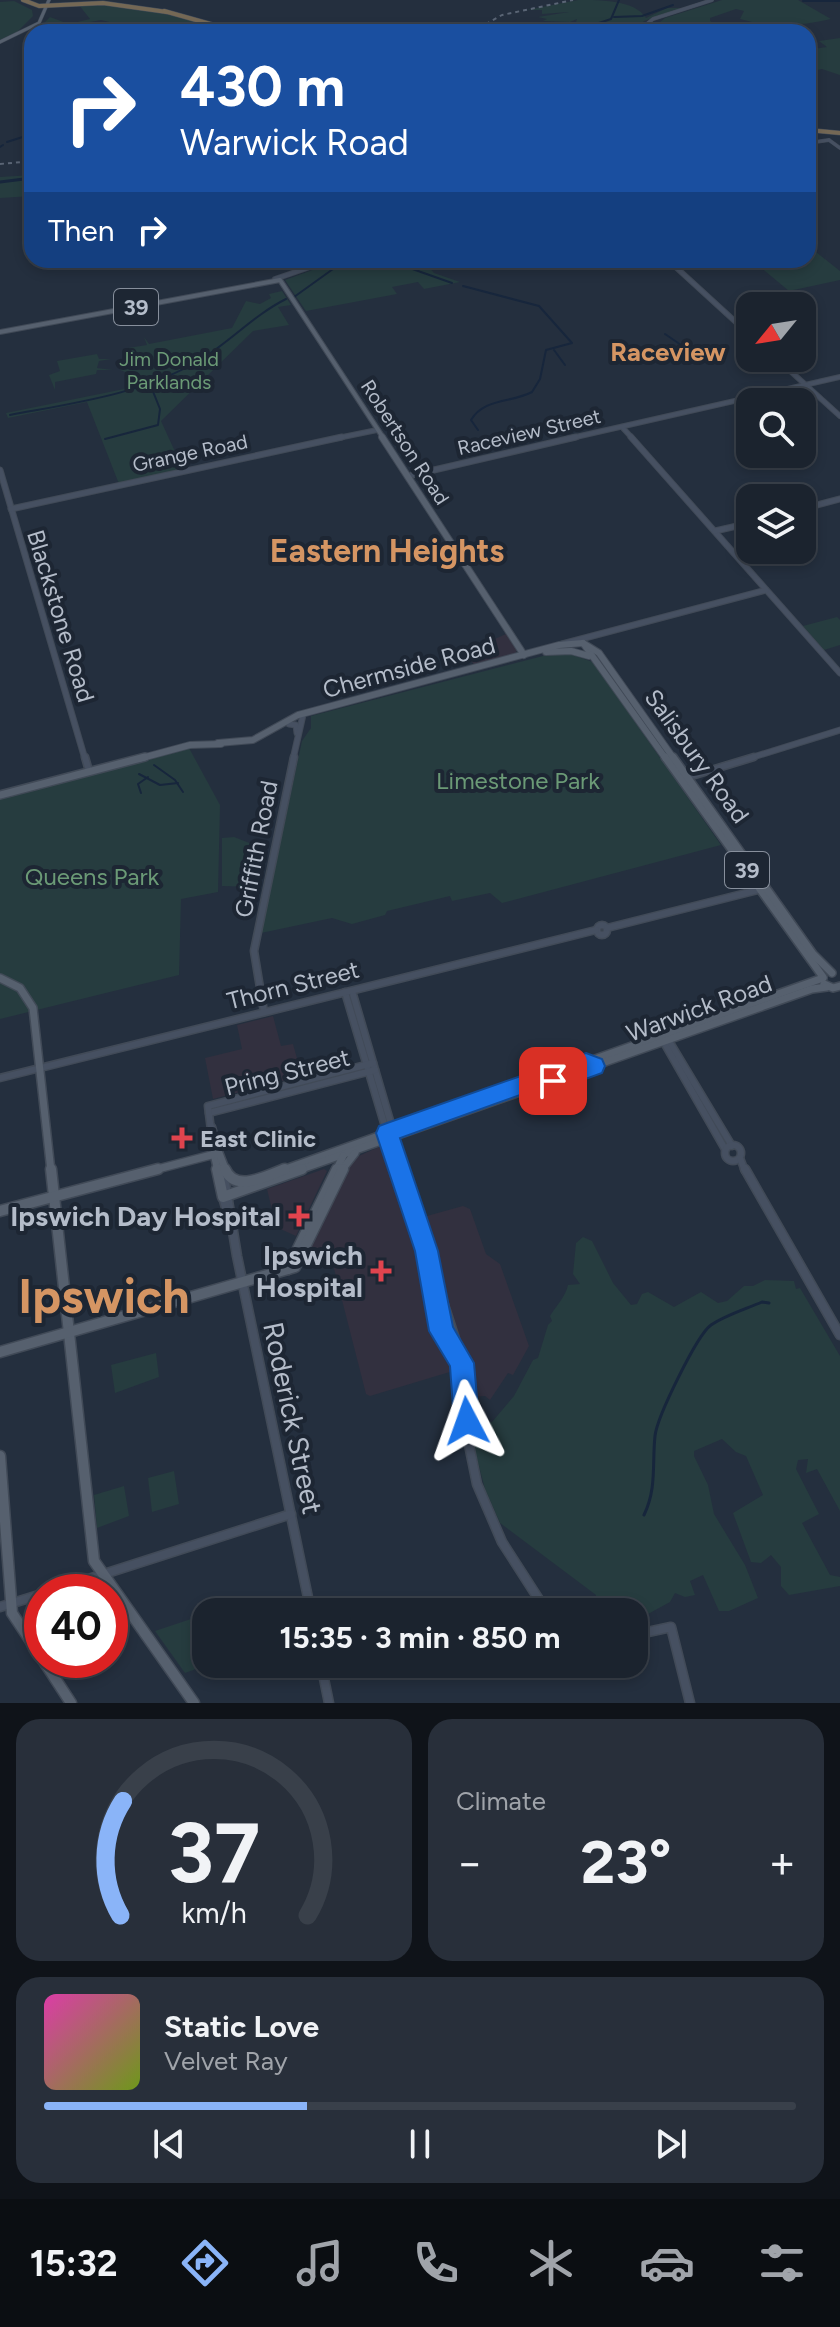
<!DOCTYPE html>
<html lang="en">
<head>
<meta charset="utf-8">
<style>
  body { margin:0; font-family:Figtree,sans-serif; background:#282f3a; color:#f1f3f6; height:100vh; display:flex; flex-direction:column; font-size:30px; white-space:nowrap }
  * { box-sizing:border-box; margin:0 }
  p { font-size:26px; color:#a0a4aa }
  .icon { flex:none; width:44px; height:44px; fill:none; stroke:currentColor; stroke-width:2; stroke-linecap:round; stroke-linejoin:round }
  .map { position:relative; height:1703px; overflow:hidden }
  .details { display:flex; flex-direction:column; gap:16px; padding:16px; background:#0f1319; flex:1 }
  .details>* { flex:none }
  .top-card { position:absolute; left:24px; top:24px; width:792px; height:244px; border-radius:24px; box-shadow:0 4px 12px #0003,0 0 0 2px #39404a; background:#1a4fa0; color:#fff; overflow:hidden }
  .needle { width:52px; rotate:240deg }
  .fabs { position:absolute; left:736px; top:292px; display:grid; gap:16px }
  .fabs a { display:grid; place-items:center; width:80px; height:80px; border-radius:16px; background:#1b232e; box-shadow:0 4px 12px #0003,0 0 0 2px #39404a; font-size:40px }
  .speed { position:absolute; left:24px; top:1574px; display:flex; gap:16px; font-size:40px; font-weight:700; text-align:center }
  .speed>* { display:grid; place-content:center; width:104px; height:104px; border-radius:50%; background:#1b232e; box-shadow:0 4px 12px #0003,0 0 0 2px #39404a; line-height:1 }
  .speed .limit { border:12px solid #d22; background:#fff; color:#111 }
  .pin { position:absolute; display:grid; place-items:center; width:68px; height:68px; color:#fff; margin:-34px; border-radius:16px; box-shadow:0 4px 12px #0006 }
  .me { position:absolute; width:88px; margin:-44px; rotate:356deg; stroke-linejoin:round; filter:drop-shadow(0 0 6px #0008) }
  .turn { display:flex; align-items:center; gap:28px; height:168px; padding:0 24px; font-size:36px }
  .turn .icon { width:104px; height:104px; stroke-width:2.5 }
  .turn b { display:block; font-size:56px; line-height:68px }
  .then { display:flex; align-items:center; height:76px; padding:0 24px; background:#0003; gap:16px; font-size:30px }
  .big { font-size:60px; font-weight:700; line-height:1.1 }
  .details .widget { flex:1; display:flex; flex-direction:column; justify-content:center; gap:12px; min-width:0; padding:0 28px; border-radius:24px; background:#282f3a }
  .details .dial { align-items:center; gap:0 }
  .dial svg { height:208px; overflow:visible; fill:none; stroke:#39404a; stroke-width:7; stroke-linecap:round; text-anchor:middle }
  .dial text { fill:#f1f3f6; stroke:none }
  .song { display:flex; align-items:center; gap:24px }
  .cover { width:96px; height:96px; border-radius:12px; background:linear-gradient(135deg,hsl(320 70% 55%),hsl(80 70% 35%)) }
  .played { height:8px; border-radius:4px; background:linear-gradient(90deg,#8ab4f8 35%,#39404a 35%) }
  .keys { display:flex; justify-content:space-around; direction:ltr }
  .heat { display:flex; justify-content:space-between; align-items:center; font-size:44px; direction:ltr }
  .details .tiles { flex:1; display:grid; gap:16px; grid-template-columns:1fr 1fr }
  .widget:last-child { grid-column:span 2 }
  .trip { position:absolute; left:192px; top:1598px; width:456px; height:80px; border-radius:24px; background:#1b232e; box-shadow:0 4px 12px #0003,0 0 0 2px #39404a; font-weight:700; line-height:80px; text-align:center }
  .tabs { display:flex; height:128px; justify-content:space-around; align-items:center; background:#0b0e12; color:#a0a4aa }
  .tabs .icon { width:56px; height:56px }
  .tabs .current { color:#8ab4f8 }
  .tabs b { font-size:36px; color:#f1f3f6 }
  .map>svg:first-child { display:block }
</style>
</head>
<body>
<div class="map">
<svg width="840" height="1703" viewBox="0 0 840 1703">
  <rect width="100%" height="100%" fill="#242f3e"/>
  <g fill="#32303f">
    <polygon points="506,634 517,650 515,654 474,665 466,652"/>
    <polygon points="273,1016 281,1046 293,1044 302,1076 213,1099 205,1058 242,1049 237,1025"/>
    <polygon points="381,1146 390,1150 451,1350 458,1363 453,1371 370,1396 366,1394 330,1253 312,1257 308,1253 352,1159"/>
    <polygon points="324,1169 327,1171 296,1236 276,1227 267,1189"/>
    <polygon points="463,1206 470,1209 486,1254 500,1264 529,1346 513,1375 508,1373 490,1400 485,1396 470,1397 467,1370 423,1224 427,1216"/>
  </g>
  <g fill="#263c3f">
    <path d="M578,0C601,0 635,0 646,18L667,8H683L644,21L634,32L511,31L573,27L568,24L576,22L577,19L570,22L543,21L547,19L538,17L569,12L542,14V10H527Z"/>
    <path d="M722,0H798L831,19C801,26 771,28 740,19L744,11L736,9L710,18V21L722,28L743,31L746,26H759L760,30L749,32H648L665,18Z"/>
    <polygon points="14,1 32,10 33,16 17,32 0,40 0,2"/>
    <path d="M79,5C130,4 179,16 228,30L150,32L101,20L69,26L44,23L50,17L69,24L90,19Z"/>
    <polygon points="840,38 840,75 822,69 808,72 808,46 813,49 827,47 819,41"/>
    <polygon points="32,175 32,196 0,198 0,177"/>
    <polygon points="811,248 840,271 840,280 789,291 752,260 808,260 808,249"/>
    <polygon points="340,260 422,260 434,273 460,282 424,289 418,282 392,287 397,294 306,311 285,280"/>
    <polygon points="282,291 291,305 278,307 289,325 253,331 161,421 183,469 119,484 87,402 8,418 6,413 124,389 131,374 120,370 121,365 134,364 128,348 147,345 144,337 149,344 232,328 246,301 260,304 271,298 269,294"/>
    <polygon points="97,354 99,359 111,359 99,361 97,368 113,370 97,370 96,374 55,382 55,390 49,375 60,371 57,361"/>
    <polygon points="837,617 840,620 840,645 824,650 803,626"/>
    <polygon points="567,653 593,662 721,845 502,903 490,893 452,901 450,896 387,911 385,915 352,924 332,918 261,933 302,741 311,728 311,716 543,656"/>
    <polygon points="189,748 220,805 218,892 181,899 179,975 0,1019 0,799"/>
    <polygon points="234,837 252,844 264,842 255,887 222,886 222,838"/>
    <path d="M583,1237L592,1241L613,1283L631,1305L637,1304L642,1294L648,1292L674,1307L701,1292L718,1303L727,1301L744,1286H753L765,1280L794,1281L796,1289L800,1288L840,1356V1511L817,1469L806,1473L808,1459L798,1460L796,1469L819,1514L802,1523L830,1575L840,1577V1586L789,1595L781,1586V1567L771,1555L761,1563L751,1562L733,1513L763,1495L746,1456L736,1452L722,1439L694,1451V1456L708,1485L714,1514L745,1565L758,1598L729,1611H719L703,1575L690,1581L695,1595L685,1597L675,1593L670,1602L648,1614L624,1608L622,1612H596V1595L500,1523L485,1489L475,1451L473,1432L478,1426L492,1422L514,1396L533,1360L538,1358L548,1325L552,1321L550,1316C556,1306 566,1296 568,1285L580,1284L573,1274L576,1243Z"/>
    <polygon points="156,1353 159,1377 115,1393 111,1365"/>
    <polygon points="174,1471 179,1504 152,1512 148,1478"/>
    <polygon points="124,1486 129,1516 97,1528 94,1495"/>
    <polygon points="206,1614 206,1664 210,1664 185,1673 155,1631"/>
  </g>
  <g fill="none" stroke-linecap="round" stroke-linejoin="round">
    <g stroke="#17263c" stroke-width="2">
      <polyline points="803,1 840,1"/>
      <polyline points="614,17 642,16 673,5"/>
      <polyline points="503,32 578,30 611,19 619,0"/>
      <polyline points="7,142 32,134"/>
      <polyline points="0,147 3,145"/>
      <polyline points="387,260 452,283"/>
      <path d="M463,286L539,306L572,343L546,350L540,379L532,392C511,403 484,398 471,420L478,430"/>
      <polyline points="294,297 340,264 340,260"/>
      <polyline points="665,334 684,347 719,348"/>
      <polyline points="554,350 565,365"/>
      <path d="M10,415C74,403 143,394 200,360C230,342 254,315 286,299"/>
      <polyline points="105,439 158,425 160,409 150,384"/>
      <polyline points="154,765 175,780 183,792"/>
      <polyline points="139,774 160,785 178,783"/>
      <polyline points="141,793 138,784 148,777"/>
    </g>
    <path stroke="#17263c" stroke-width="3" d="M644,1515C657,1488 652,1464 655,1436C657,1417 697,1335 711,1325C726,1315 746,1309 762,1302L769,1303"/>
    <polyline stroke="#17263c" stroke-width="3" points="0,182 32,178"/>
    <defs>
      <g id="secondary-far4">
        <polyline points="637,32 653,19 712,0"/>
        <polyline points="829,140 840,148"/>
        <polyline points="808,143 829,140"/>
      </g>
      <g id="secondary-far3">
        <polyline points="668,260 750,335"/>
        <polyline points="275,279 330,260"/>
        <polyline points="776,358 840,416"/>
        <polyline points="622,427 633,439"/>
        <polyline points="333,439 377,430"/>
        <polyline points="567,439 840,377"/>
      </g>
      <g id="secondary-far2">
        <polyline points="631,437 840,673"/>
        <polyline points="0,470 85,759"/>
        <polyline points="408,476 576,437"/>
        <polyline points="11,509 342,437"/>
        <polyline points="802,509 840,499"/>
        <polyline points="715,531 750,523"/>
        <polyline points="562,644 766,590"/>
        <polyline points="289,724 296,725 297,733"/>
        <polyline points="293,759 303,715"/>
        <polyline points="747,759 840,730"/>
      </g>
      <g id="secondary-far1">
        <polyline points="85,757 89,771"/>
        <polyline points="685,778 754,757"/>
        <circle cx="602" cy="930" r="5"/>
        <polyline points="607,928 762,889"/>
        <polyline points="352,991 393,1131"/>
        <polyline points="345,992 387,1133"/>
        <polyline points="264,1012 254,951 294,757"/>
        <polyline points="666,1036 732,1146"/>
        <polyline points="662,1039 725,1149"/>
        <polyline points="0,1078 596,930"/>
        <polyline points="209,1113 375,1070"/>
        <polyline points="212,1127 219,1153"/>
        <polyline points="395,1137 401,1171"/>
        <polyline points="389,1140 398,1165"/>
        <circle cx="733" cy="1153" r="8"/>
        <polyline points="214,1154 208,1106 373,1063"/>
        <polyline points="740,1158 745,1171"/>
      </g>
      <g id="secondary">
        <polyline points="400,1169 458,1348 467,1435 477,1484 502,1542 547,1612"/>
        <polyline points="745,1169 840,1335"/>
        <polyline points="223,1170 237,1256 311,1612"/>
        <polyline points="223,1197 231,1225"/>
        <polyline points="427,1257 442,1332 456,1351"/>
        <polyline points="48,1592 291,1514"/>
        <polyline points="0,1607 42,1594"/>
        <polyline points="634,1635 671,1627 690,1703"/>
        <polyline points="321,1664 329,1703"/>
      </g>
      <polyline id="primary-far4" points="0,42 39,23 49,0"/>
      <polyline id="primary-far3" points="0,332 280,280 384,439"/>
      <g id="primary-far2">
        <polyline points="382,437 524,655"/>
        <polyline points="583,643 666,759"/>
        <polyline points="546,652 571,651 589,656"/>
        <polyline points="218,743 253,740 298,715 559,645 583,643 599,653 674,759"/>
        <polyline points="138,759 190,745 221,744"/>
      </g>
      <g id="primary-far1">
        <polyline points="665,757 823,977"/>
        <polyline points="673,757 813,954 832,973"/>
        <polyline points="0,795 145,757"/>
        <polyline points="0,978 20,988 33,1008 51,1171"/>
        <polyline points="824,984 833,988 840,986"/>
        <polyline points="214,1154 218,1171"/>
        <polyline points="150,1171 219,1153 226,1171"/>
        <polyline points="280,1171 823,978"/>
        <polyline points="296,1171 812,989 827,987"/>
        <polyline points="336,1171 343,1156"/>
        <polyline points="341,1171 355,1153"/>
      </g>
      <g id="primary">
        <polyline points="51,1169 94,1561 194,1703"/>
        <polyline points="217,1169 223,1197 302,1169"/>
        <path d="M225,1169C235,1194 268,1175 285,1169"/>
        <polyline points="0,1211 158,1169"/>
        <polyline points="288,1269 337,1169"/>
        <polyline points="0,1352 295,1267 343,1169"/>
        <polyline points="0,1456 12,1613 42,1658"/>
        <polyline points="43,1660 71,1703"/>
      </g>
      <g id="highway">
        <polyline points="23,0 39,6 103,3 167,12"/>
        <polyline points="164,11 239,32"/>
        <polyline points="808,130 840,133"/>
      </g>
    </defs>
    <use href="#secondary-far4" stroke="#414a57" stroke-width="4"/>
    <use href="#secondary-far3" stroke="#414a57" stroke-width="6"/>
    <use href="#secondary-far2" stroke="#414a57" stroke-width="7"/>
    <use href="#secondary-far1" stroke="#414a57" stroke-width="9"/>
    <use href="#secondary" stroke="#414a57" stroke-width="11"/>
    <use href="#primary-far4" stroke="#414a57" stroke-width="4"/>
    <use href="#primary-far3" stroke="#414a57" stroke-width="6"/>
    <use href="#primary-far2" stroke="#414a57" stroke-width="8"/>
    <use href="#primary-far1" stroke="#414a57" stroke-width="10"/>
    <use href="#primary" stroke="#414a57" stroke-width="13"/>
    <use href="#highway" stroke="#434c59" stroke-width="5"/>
    <use href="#secondary-far4" stroke="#465061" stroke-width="3"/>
    <use href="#secondary-far3" stroke="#465061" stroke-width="4"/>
    <use href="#secondary-far2" stroke="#465061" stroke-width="5"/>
    <use href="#secondary-far1" stroke="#465061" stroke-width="6"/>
    <use href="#secondary" stroke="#465061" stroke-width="8"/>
    <use href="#primary-far4" stroke="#56606e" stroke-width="3"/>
    <use href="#primary-far3" stroke="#56606e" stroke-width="4"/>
    <use href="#primary-far2" stroke="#56606e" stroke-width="6"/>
    <use href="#primary-far1" stroke="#56606e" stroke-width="7"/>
    <use href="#primary" stroke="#56606e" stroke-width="10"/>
    <use href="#highway" stroke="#746855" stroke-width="4"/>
    <g stroke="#5a6575" stroke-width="2" stroke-dasharray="4 4" stroke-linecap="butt">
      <polyline points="472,32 502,15 573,0"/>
      <polyline points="0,164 32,161"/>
    </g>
  </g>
  <polygon fill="#1a73e8" stroke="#114b97" stroke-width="2" points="586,1053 602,1059 605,1066 602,1073 553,1091 545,1086 400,1138 438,1251 453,1327 474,1363 479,1421 475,1430 467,1434 458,1430 454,1421 450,1366 429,1331 415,1251 376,1133 379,1126 387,1123"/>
  <g fill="#e0444e" stroke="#1d2633" stroke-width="3">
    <path d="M178 1126h8v8h8v8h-8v8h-8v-8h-8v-8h8z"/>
    <path d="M295 1204h8v8h8v8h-8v8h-8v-8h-8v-8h8z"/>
    <path d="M377 1259h8v8h8v8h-8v8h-8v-8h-8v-8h8z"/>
  </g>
  <g text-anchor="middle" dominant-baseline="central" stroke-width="8" stroke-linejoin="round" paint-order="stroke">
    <g font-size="20" fill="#6b9a76" stroke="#1d2633">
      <text x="169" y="359">Jim Donald<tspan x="169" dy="23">Parklands</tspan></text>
    </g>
    <g font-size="20" fill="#b4bcc9" stroke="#1d2633">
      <text transform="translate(529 432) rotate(-13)">Raceview Street</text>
      <text transform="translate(405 442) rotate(57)">Robertson Road</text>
      <text transform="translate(190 453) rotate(-12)">Grange Road</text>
    </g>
    <g fill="#1d2633" stroke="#878f9c" stroke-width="2">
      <rect x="114" y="289" width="44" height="36" rx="6"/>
      <rect x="725" y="852" width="44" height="36" rx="6"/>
    </g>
    <g font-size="22" font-weight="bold" fill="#b4bcc9">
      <text x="136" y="307">39</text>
      <text x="747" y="870">39</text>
    </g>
    <g font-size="24" fill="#b4bcc9" stroke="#1d2633">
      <text transform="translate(61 616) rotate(73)">Blackstone Road</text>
      <text transform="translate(409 667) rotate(-15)">Chermside Road</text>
      <text transform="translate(697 756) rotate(54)">Salisbury Road</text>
      <text transform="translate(256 849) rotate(-79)">Griffith Road</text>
      <text transform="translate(293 985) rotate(-14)">Thorn Street</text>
      <text transform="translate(699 1008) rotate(-20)">Warwick Road</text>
      <text transform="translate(287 1072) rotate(-14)">Pring Street</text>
    </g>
    <g font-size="24" fill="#6b9a76" stroke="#1d2633">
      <text x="518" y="780">Limestone Park</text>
      <text x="92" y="876">Queens Park</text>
    </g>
    <g font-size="24" font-weight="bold" fill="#b4bcc9" stroke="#1d2633" text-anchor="start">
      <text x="200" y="1138">East Clinic</text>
    </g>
    <g font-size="26" font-weight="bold" fill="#d59563" stroke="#1d2633">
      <text x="668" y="352">Raceview</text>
    </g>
    <g font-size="28" font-weight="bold" fill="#b4bcc9" stroke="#1d2633" text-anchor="end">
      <text x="281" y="1216">Ipswich Day Hospital</text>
      <text x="363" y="1255">Ipswich<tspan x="363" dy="32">Hospital</tspan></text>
    </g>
    <g font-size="28" fill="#b4bcc9" stroke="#1d2633">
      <text transform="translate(293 1418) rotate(78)">Roderick Street</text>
    </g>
    <g font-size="32" font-weight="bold" fill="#d59563" stroke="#1d2633">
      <text x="387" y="551">Eastern Heights</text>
    </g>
    <g font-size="48" font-weight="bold" fill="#d59563" stroke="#1d2633">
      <text x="104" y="1296">Ipswich</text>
    </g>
  </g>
</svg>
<div class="fabs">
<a><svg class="needle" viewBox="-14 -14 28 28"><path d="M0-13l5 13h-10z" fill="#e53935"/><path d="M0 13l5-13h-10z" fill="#a0a4aa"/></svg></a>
<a><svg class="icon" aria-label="search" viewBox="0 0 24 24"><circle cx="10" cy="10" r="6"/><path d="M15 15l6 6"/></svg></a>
<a><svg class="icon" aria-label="layers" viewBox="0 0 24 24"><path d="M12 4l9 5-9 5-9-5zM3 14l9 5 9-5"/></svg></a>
</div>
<div class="speed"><div class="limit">40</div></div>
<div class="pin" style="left:553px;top:1081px;background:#d93025"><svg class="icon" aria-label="arrive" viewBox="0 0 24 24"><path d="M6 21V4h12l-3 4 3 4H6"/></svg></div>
<svg class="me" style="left:467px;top:1421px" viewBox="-20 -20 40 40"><path d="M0-17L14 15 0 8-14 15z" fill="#1a73e8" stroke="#fff" stroke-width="4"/></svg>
<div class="trip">15:35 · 3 min · 850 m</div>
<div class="top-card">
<div class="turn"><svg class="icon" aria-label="right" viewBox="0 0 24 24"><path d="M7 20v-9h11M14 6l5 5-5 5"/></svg><div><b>430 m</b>Warwick Road</div></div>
<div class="then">Then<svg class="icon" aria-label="right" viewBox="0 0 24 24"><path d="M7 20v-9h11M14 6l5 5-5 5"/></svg></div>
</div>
</div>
<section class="details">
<div class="tiles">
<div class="widget dial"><svg viewBox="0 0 100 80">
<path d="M14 69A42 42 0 1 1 86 69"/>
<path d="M14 69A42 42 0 0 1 15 25" stroke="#8ab4f8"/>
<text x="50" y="56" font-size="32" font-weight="700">37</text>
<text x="50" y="72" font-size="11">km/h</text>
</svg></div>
<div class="widget"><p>Climate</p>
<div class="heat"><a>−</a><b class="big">23°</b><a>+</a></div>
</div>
<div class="widget">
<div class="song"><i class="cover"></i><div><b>Static Love</b><p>Velvet Ray</p></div></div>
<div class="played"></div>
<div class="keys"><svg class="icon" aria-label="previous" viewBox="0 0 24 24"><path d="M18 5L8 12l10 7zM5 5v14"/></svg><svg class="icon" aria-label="pause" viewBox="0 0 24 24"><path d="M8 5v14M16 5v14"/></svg><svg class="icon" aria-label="next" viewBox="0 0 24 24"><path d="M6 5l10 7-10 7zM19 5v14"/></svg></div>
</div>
</div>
</section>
<nav class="tabs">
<b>15:32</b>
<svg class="icon current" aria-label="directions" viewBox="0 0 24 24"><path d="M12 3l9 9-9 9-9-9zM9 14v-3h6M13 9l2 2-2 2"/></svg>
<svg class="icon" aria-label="music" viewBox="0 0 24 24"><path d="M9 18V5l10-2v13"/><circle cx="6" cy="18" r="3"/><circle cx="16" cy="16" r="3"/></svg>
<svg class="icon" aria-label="phone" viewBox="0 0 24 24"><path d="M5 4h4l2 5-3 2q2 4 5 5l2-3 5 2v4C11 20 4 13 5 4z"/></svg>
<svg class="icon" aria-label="climate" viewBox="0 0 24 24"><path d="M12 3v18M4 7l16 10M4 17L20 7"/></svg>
<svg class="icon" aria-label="car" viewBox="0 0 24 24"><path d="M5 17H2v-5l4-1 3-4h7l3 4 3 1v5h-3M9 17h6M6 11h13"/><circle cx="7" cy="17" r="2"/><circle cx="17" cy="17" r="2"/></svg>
<svg class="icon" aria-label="filters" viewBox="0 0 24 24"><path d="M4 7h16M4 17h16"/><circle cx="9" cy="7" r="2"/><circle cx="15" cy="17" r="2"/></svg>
</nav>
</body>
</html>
